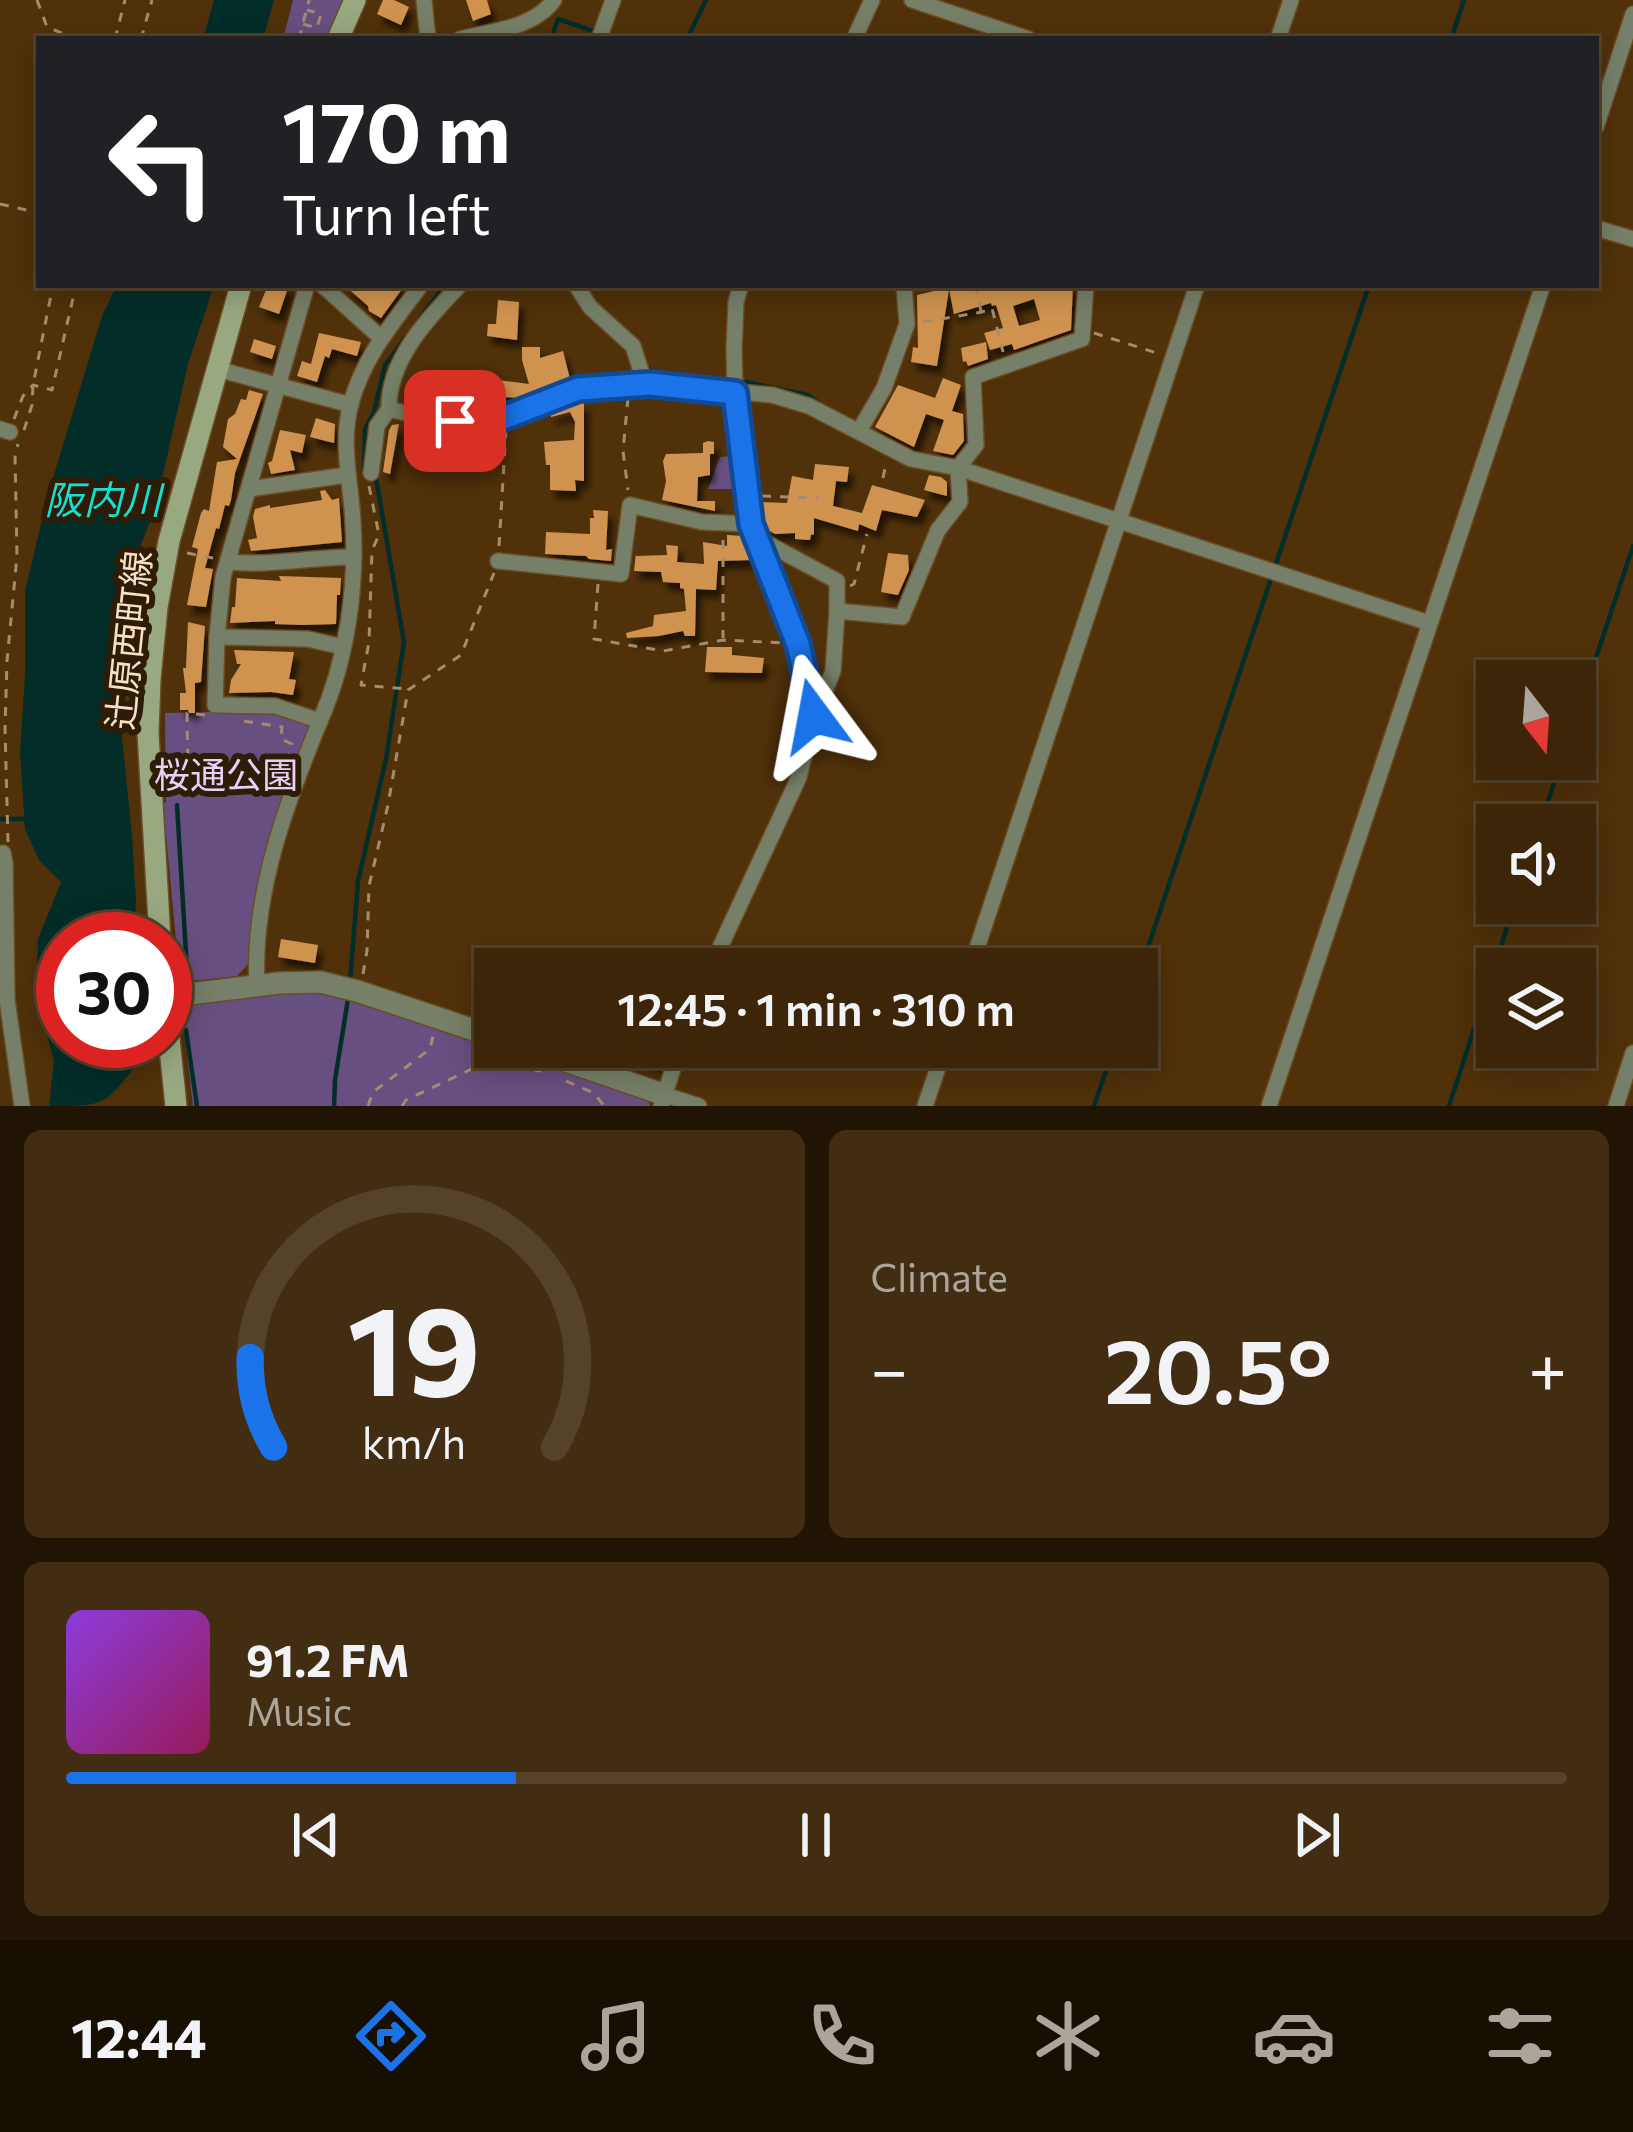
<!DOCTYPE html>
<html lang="en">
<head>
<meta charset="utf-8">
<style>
  body { margin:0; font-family:Commissioner,"Noto Sans JP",sans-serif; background:#432d12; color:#f1f3f6; height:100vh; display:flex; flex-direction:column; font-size:45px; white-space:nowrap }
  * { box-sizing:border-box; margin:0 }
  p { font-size:39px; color:#aca59c }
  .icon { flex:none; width:66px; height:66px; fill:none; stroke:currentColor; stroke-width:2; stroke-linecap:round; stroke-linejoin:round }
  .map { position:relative; height:1106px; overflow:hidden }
  .sheet { display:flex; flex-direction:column; gap:24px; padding:24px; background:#211404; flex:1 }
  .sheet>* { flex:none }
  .guide { position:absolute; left:36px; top:36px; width:1563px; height:252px; border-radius:0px; box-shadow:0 6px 30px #0003,0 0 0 3px #554229; background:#202124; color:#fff; overflow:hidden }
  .needle { width:78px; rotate:163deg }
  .fabs { position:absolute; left:1476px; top:660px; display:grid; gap:24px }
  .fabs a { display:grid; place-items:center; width:120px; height:120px; border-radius:0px; background:#3c2508; box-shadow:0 6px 30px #0003,0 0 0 3px #554229; font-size:60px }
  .speed { position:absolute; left:36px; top:912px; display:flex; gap:24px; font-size:60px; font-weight:700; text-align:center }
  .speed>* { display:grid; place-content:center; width:156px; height:156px; border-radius:50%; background:#3c2508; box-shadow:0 6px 30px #0003,0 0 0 3px #554229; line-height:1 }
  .speed .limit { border:18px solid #d22; background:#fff; color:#111 }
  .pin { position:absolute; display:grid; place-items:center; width:102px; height:102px; color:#fff; margin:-51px; border-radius:24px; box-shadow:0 6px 18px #0006 }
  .me { position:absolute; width:132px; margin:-66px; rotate:347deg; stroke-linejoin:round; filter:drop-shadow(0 0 9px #0008) }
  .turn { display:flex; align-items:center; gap:42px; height:252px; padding:0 48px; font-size:54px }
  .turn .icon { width:156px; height:156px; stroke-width:2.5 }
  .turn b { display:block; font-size:84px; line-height:102px }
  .big { font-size:90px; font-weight:600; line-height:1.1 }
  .sheet .card { flex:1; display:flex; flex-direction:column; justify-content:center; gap:18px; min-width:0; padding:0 42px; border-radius:18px; background:#432d12 }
  .sheet .dial { align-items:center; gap:0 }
  .dial svg { height:312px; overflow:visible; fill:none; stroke:#554229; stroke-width:7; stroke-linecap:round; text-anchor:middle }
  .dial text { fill:#f1f3f6; stroke:none }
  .song { display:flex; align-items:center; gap:36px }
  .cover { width:144px; height:144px; border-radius:18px; background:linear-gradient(135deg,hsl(270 70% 55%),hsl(330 70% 35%)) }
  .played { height:12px; border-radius:6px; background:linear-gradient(90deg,#1a73e8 30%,#554229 30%) }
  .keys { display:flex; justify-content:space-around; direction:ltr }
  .heat { display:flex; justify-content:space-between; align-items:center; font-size:66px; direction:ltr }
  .sheet .tiles { flex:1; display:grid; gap:24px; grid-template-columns:1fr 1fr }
  .card:last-child { grid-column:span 2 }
  .trip { position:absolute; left:474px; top:948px; width:684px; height:120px; border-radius:0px; background:#3c2508; box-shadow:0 6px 30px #0003,0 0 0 3px #554229; font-weight:600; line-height:120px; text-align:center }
  .tabs { display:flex; height:192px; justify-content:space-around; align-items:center; background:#180f03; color:#aca59c }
  .tabs .icon { width:84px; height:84px }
  .tabs .current { color:#1a73e8 }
  .tabs b { font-size:54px; color:#f1f3f6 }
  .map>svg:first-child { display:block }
</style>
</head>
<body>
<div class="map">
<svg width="1633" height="1106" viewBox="0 0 1633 1106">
  <defs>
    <filter id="shadow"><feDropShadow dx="5" dy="8" stdDeviation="3" flood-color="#0009"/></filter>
  </defs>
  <rect width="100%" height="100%" fill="#50310a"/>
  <g fill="#684f81">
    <polygon points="293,0 344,0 328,39 283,39"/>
    <polygon points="739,455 744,489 708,489 720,457"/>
    <polygon points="209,712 269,713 304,720 309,730 277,818 260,875 249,963 237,976 191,981 178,962 163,803 166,802 165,713"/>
    <polygon points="266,992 324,992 357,999 647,1100 651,1106 193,1106 184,1028 184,1006"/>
  </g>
  <g fill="#032d29">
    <polygon points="214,0 274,0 263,39 203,39"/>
    <path d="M117,285H214L188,364L155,510L135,559L109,664L120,718L132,835L136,902L133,939H63V1041H138L139,1062C103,1106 107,1106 49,1106L54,1060L36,996L38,939L61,882L39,860L25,829L20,753L25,676V592L47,498L102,316Z"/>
  </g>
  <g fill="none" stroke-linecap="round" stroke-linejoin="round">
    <g stroke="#032d29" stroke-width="4.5">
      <polyline points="551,39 558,19 596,32"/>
      <polyline points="687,39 706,0"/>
      <polyline points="1451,39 1464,0"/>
      <polyline points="420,318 445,285"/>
      <polyline points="648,368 655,375 729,383"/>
      <polyline points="746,382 808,395 820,404"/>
      <polyline points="364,471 365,429 374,412 385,365 406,337"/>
      <polyline points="1575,721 1633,546"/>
      <polyline points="177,805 187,970"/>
      <polyline points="0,819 24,819"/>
      <polyline points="1540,825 1562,759"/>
      <polyline points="1137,980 1369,285"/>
      <polyline points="350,982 358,881 386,759 404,642 376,478 371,477"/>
      <polyline points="186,1030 197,1106"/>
      <polyline points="334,1106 335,1080 348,999"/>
      <polyline points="1094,1106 1114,1047"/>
      <polyline points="1449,1106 1515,903"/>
    </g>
  </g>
  <g fill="#d09350" fill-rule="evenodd" filter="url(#shadow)">
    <polygon points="383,0 394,0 409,7 401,25 377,14"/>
    <polygon points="466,0 487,0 491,14 473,21"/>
    <polygon points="268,285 289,285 279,314 259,307"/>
    <polygon points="344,285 405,285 381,318 369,311 368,306"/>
    <path d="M951,285H991L993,289L1014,285L1016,290L1031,285H1073L1071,330L1014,350L1012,344L990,350L984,333L1003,328L996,305L992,306L991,303L954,314L949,289L937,366L911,362L913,347L918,348L917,295L951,287ZM1034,299L1040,320L1019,326L1013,306Z"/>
    <polygon points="498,300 519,302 517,340 487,336 488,324 496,324"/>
    <polygon points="319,333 361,342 357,356 332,349 329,358 325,356 317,382 297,376 302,361 311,364"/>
    <polygon points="254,339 276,346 272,359 250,352"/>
    <polygon points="986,342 988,359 968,366 966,361 963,362 961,348"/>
    <polygon points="522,347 540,347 540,358 563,351 570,379 522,398 503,397 502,406 487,408 486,412 450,408 450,396 456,396 459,375 529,384 522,360"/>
    <polygon points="943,378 961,385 952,411 963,414 964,441 953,455 933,451 944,420 926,414 914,447 875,427 898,385 935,398"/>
    <polygon points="249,390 263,394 235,473 231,500 229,506 225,505 219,529 216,528 205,568 213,569 206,607 187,605 198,549 192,547 201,513 204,509 209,511 217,462 237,459 223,447 228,419 235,414 241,399 246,400"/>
    <polygon points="584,401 584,481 575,480 576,491 550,490 550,465 546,465 544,442 574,440 575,422 570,412 551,417 550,413"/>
    <polygon points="316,418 335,424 334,443 310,437"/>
    <polygon points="399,424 390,474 383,472 389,430 392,425"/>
    <polygon points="280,430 306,435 302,453 290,450 295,470 271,474 268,463 272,461"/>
    <polygon points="708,441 714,442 714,454 710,454 710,475 698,477 697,501 715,501 715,511 662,500 666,481 663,461 666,454 703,453 703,443"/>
    <polygon points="815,464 849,467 847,482 836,481 833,506 862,513 872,485 925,500 917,517 882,510 876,531 859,524 858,531 814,518 814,534 811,535 810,540 795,539 795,533 775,534 766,529 760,502 787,503 792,476 813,480"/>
    <polygon points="929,475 941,477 947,482 947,496 924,490"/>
    <polygon points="325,490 332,500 339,498 342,542 251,551 248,540 257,538 253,517 255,509 270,505 270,508 322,500 320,491"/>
    <polygon points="593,510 608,511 606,550 612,549 611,561 589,559 586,556 545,554 546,532 590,534 590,518 594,518"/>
    <polygon points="727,535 743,536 752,560 718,561 716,590 696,589 695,636 685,636 683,631 659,636 627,638 626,633 653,626 654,615 686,611 684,589 680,588 680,583 663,582 661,572 634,571 636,553 636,556 667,555 666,545 678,546 677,562 704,564 703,542 727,546"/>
    <polygon points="888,553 908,555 909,570 898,595 881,592"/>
    <polygon points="279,576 341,578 340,595 337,595 336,624 302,625 275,624 275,621 230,623 232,607 235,607 237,578 281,581"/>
    <polygon points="188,622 205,626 201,682 195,683 195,713 189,713 188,710 180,710 180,693 186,693 183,668 186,668"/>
    <polygon points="707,647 732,647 732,655 764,658 762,673 705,672"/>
    <polygon points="234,650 294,652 289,679 296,680 293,695 271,692 229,693 231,680 241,664 237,664"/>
    <polygon points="281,939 318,945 315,963 278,957"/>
    <polygon points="605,1047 649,1047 666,1052 661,1066 604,1051"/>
  </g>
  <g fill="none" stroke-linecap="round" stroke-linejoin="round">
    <defs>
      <g id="minor">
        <polyline points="424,0 428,39"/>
        <polyline points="912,0 1029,39"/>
        <path d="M460,39C492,31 534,28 554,0"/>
        <polyline points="599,39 613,0"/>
        <polyline points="854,39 872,0"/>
        <polyline points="1278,39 1291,0"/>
        <polyline points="1596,127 1633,14"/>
        <polyline points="1596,228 1633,239"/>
        <polyline points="322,285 380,337"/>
        <polyline points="576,285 590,307 633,346 641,371 650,384"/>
        <polyline points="217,369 351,405"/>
        <path d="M389,409C388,360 428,318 460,285"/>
        <polyline points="0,429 10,432"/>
        <polyline points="859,431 884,388 907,324 904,285"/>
        <polyline points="371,473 377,426 389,409 422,417 488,424 578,389 650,384 772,395 809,406 911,459 958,468 1429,623"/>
        <polyline points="249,489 347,475"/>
        <polyline points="757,538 837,581 837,611"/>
        <polyline points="498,561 621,574 630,505 702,522 751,524"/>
        <path d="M229,562C272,566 312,557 354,557"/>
        <polyline points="217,637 308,639 343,647"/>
        <polyline points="815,715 833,671 837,611 902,617 938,530 960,502 958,468 976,445 973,377 1082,339 1086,285"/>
        <path d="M320,721C347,660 357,588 353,522C351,482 340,444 351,403C364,356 393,323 421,285"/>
        <polyline points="3,853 5,863 7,999 22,1106"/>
        <polyline points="710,969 799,777 814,716 798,644 751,524 735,393 734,349 736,302 741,285"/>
        <polyline points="970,969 1197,285"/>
        <path d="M257,986C252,894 286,804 320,721L275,706L215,705L217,637L223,577L307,285"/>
        <polyline points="665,1095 699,1106"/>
        <polyline points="661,1106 680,1047"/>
        <polyline points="925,1106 945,1047"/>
        <polyline points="1269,1106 1543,285"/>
        <polyline points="1616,1106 1633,1053"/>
      </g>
      <g id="tertiary">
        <polyline points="165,997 279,983 320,982 357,991 495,1037"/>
        <polyline points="525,1047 665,1095"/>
      </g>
      <g id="secondary">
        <polyline points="338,39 355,0"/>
        <polyline points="160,939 148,733 150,679 157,607 169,541 241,285"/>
        <polyline points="165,1000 176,1106"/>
      </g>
    </defs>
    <use href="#minor" stroke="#6b4d28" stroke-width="18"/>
    <use href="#tertiary" stroke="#6b4d28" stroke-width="24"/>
    <use href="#secondary" stroke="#6b4d28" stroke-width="24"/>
    <g stroke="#a78b6c" stroke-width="3" stroke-dasharray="9 9" stroke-linecap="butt">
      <polyline points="37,0 47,27 76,39"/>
      <polyline points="303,24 317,28 321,14 307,10"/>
      <polyline points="115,39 125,0"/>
      <polyline points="141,39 152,0"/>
      <polyline points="299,39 309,0"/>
      <polyline points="0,204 39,213"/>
      <polyline points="975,285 981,311"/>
      <polyline points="923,322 982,312 992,308 1003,352"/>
      <polyline points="1094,333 1160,354"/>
      <polyline points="628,398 623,451 628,490"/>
      <polyline points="14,419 23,396 33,385 52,390 76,285"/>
      <polyline points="24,430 32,405 33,385 53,285"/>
      <polyline points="883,478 886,463"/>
      <polyline points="369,486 379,535 372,550 369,642 361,685 407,689"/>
      <polyline points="762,496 819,498"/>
      <polyline points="723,540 723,638"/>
      <polyline points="499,546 506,430"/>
      <polyline points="187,553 213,558"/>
      <polyline points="598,584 594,639 663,651 723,640 785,643"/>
      <polyline points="850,586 854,584 867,534"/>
      <polyline points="205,715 187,713 188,783 277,791"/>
      <polyline points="244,721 282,727 281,739 292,744 280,783"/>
      <polyline points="8,842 5,728 7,661 17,556 15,456 18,444"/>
      <polyline points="363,974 367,951 369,886 388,805 408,690 461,655 494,573"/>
      <polyline points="566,1081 594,1093 604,1106"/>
      <polyline points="368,1106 373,1092 430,1049 433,1036"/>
      <polyline points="402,1106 406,1100 478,1066 541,1071"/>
    </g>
    <use href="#minor" stroke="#768068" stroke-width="15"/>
    <use href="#tertiary" stroke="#768068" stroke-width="21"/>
    <use href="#secondary" stroke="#98a881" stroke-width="21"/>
  </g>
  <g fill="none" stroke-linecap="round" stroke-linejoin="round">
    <defs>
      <polyline id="route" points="455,421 488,424 578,389 650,384 735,393 751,524 798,644 814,716"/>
    </defs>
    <use href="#route" stroke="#114b97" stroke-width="30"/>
    <use href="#route" stroke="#1a73e8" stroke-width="21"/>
  </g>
  <g text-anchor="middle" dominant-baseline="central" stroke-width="12" stroke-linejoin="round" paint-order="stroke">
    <g font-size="36" fill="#f8dfc7" stroke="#2e1c07">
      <text transform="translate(127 640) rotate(-84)">辻原西町線</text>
    </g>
    <g font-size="36" fill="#e4d1f8" stroke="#2e1c07">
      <text x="226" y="773">桜通公園</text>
    </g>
    <g font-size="39" font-style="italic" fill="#11e0d2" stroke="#2e1c07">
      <text x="103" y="498">阪内川</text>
    </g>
  </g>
</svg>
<div class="fabs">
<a><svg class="needle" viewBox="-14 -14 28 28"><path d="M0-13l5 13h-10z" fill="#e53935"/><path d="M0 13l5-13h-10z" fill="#aca59c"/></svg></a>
<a><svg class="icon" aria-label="sound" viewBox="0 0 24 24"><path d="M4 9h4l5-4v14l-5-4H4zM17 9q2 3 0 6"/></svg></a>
<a><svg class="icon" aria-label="layers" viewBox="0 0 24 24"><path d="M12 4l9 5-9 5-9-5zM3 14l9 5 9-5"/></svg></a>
</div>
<div class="speed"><div class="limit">30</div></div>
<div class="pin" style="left:455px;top:421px;background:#d93025"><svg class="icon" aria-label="arrive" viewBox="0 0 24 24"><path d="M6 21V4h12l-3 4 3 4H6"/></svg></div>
<svg class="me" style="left:814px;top:716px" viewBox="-20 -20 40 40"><path d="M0-17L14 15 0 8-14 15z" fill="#1a73e8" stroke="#fff" stroke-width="4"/></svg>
<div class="trip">12:45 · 1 min · 310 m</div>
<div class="guide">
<div class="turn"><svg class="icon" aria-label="left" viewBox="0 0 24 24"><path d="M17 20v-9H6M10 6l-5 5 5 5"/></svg><div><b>170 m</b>Turn left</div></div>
</div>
</div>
<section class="sheet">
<div class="tiles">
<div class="card dial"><svg viewBox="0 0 100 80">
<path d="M14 69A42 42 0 1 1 86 69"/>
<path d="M14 69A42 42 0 0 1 8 46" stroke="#1a73e8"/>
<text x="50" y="56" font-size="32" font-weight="700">19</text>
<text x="50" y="72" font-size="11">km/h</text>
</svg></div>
<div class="card"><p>Climate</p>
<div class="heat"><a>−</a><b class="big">20.5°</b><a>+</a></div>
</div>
<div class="card">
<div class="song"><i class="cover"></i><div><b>91.2 FM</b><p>Music</p></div></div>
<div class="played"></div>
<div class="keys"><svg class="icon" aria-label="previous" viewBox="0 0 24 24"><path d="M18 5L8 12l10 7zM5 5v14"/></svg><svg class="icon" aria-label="pause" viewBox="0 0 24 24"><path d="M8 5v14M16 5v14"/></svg><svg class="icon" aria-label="next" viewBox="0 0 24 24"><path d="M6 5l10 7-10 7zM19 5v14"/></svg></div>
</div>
</div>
</section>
<nav class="tabs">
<b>12:44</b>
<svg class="icon current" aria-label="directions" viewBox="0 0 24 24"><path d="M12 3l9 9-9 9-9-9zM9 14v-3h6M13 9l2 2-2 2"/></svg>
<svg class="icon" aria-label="music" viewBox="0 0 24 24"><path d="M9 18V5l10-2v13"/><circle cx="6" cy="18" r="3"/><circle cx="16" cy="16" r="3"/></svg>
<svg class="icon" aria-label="phone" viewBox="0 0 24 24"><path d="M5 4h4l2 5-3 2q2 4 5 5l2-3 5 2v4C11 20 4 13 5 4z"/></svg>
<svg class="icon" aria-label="climate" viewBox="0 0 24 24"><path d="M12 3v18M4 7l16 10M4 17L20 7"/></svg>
<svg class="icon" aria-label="car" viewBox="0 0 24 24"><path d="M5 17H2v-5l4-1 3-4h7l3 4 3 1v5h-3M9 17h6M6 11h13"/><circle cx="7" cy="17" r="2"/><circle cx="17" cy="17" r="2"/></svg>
<svg class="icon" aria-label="filters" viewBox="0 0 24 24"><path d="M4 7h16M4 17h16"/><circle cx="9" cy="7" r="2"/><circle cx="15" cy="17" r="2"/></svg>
</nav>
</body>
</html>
